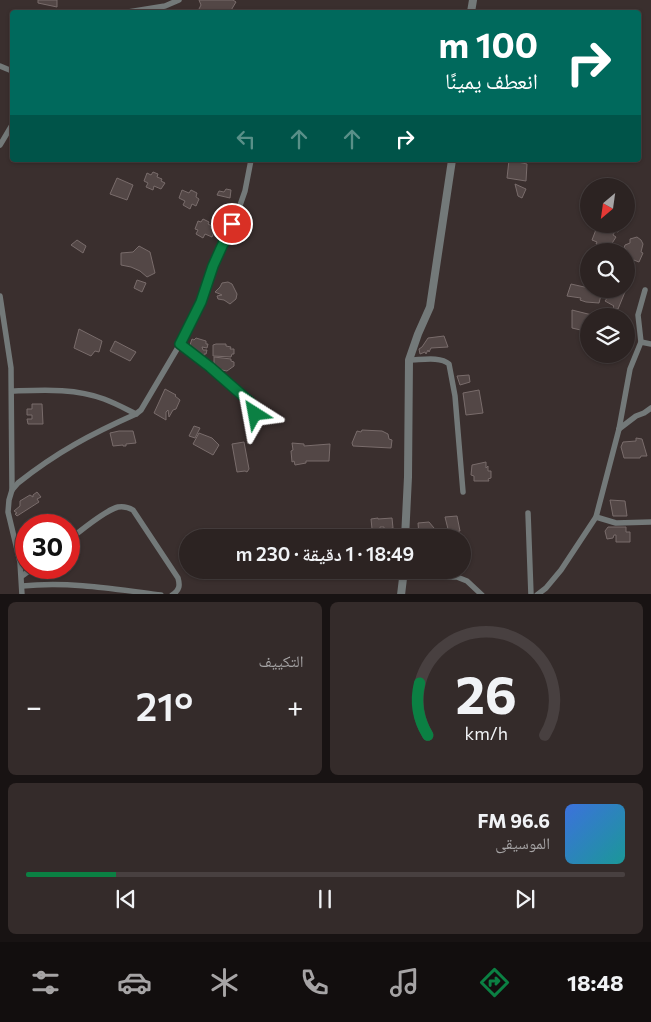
<!DOCTYPE html>
<html lang="ar">
<head>
<meta charset="utf-8">
<style>
  body { margin:0; font-family:Commissioner,"Noto Naskh Arabic",sans-serif; background:#342b2a; color:#f1f3f6; direction:rtl; height:100vh; display:flex; flex-direction:column; font-size:19px; white-space:nowrap }
  * { box-sizing:border-box; margin:0 }
  p { font-size:16px; color:#a6a4a5 }
  .icon { flex:none; width:28px; height:28px; fill:none; stroke:currentColor; stroke-width:2; stroke-linecap:round; stroke-linejoin:round }
  .map { position:relative; height:594px; overflow:hidden; direction:ltr }
  .sheet { display:flex; flex-direction:column; gap:8px; padding:8px; background:#181313; flex:1 }
  .sheet>* { flex:none }
  .banner { position:absolute; left:10px; top:10px; width:631px; height:152px; border-radius:5px; box-shadow:0 1px 4px #0004,0 0 0 1px #484040; direction:rtl; background:#00695c; color:#fff; overflow:hidden }
  .needle { width:32px; rotate:209deg }
  .fabs { position:absolute; left:580px; top:178px; display:grid; gap:10px }
  .fabs a { display:grid; place-items:center; width:55px; height:55px; border-radius:50%; background:#2c2322; box-shadow:0 1px 4px #0004,0 0 0 1px #484040; font-size:25px }
  .speed { position:absolute; left:15px; top:514px; display:flex; gap:10px; font-size:25px; font-weight:700; text-align:center }
  .speed>* { display:grid; place-content:center; width:65px; height:65px; border-radius:50%; background:#2c2322; box-shadow:0 1px 4px #0004,0 0 0 1px #484040; line-height:1 }
  .speed .limit { border:8px solid #d22; background:#fff; color:#111 }
  .pin { position:absolute; display:grid; place-items:center; width:42px; height:42px; color:#fff; margin:-21px; border:2px solid #fff; border-radius:50%; box-shadow:0 1px 5px #0007 }
  .me { position:absolute; width:55px; margin:-28px; rotate:326deg; stroke-linejoin:round; filter:drop-shadow(0 0 4px #0008) }
  .turn { display:flex; align-items:center; gap:18px; height:105px; padding:0 20px; font-size:22px }
  .turn .icon { width:65px; height:65px; stroke-width:2.5 }
  .turn b { display:block; font-size:35px; line-height:42px }
  .lanes { display:flex; align-items:center; height:48px; padding:0 20px; background:#0003; justify-content:center; gap:25px; direction:ltr }
  .lanes .off { opacity:.35 }
  .big { font-size:38px; font-weight:600; line-height:1.1 }
  .sheet .tile { flex:1; display:flex; flex-direction:column; justify-content:center; gap:8px; min-width:0; padding:0 18px; border-radius:8px; background:#342b2a }
  .sheet .dial { align-items:center; gap:0 }
  .dial svg { height:130px; overflow:visible; fill:none; stroke:#484040; stroke-width:7; stroke-linecap:round; text-anchor:middle }
  .dial text { fill:#f1f3f6; stroke:none }
  .song { display:flex; align-items:center; gap:15px }
  .cover { width:60px; height:60px; border-radius:8px; background:linear-gradient(135deg,hsl(220 70% 55%),hsl(180 70% 35%)) }
  .played { height:5px; border-radius:2px; background:linear-gradient(90deg,#0b8043 15%,#484040 15%) }
  .keys { display:flex; justify-content:space-around; direction:ltr }
  .heat { display:flex; justify-content:space-between; align-items:center; font-size:28px; direction:ltr }
  .sheet .tiles { flex:1; display:grid; gap:8px; grid-template-columns:1fr 1fr }
  .tile:last-child { grid-column:span 2 }
  .trip { position:absolute; left:179px; top:529px; width:292px; height:50px; border-radius:25px; background:#2c2322; box-shadow:0 1px 4px #0004,0 0 0 1px #484040; font-weight:600; line-height:50px; text-align:center; direction:rtl }
  .tabs { display:flex; height:80px; justify-content:space-around; align-items:center; background:#120e0e; color:#a6a4a5 }
  .tabs .icon { width:35px; height:35px }
  .tabs .active { color:#0b8043 }
  .tabs b { font-size:22px; color:#f1f3f6 }
  .map>svg:first-child { display:block }
</style>
</head>
<body>
<div class="map">
<svg width="651" height="595" viewBox="0 0 651 595">
  <rect width="100%" height="100%" fill="#3a2f2e"/>
  <g fill="#534746" stroke="#796c6b">
    <polygon points="38,0 57,0 57,7 38,3"/>
    <polygon points="199,0 233,0 236,2 230,12 201,12 198,11 201,5"/>
    <polygon points="509,160 527,164 526,181 507,178"/>
    <polygon points="153,172 158,174 157,177 162,179 161,181 165,183 161,189 154,186 153,190 146,187 148,183 144,181 147,173 151,175"/>
    <polygon points="117,178 133,185 127,200 110,194"/>
    <polygon points="515,184 526,189 522,198 518,196"/>
    <polygon points="226,189 231,190 230,198 217,195 219,191 224,192"/>
    <polygon points="182,190 189,193 191,190 197,193 196,197 199,199 196,206 192,204 190,209 183,205 185,201 179,198"/>
    <polygon points="203,219 209,222 208,224 212,226 211,228 215,230 212,237 205,234 203,238 196,234 198,230 195,229 198,221 201,222"/>
    <polygon points="598,224 622,224 618,232 615,231 613,235 616,237 609,248 596,244 597,242 592,240 597,227 600,228 601,226"/>
    <polygon points="637,237 641,240 643,244 641,252 643,253 639,262 626,257 626,249 624,248 625,245 630,243 630,239"/>
    <polygon points="77,240 86,246 83,253 71,245"/>
    <polygon points="139,246 150,252 155,273 147,277 140,271 131,267 121,265 121,253 133,252"/>
    <polygon points="626,277 629,278 626,285 627,287 618,309 615,309 613,307 614,306 605,301 611,293 607,291 608,289 626,289"/>
    <polygon points="137,280 146,283 142,292 134,288"/>
    <polygon points="228,282 232,284 237,294 236,299 230,304 224,300 218,299 217,296 222,295 215,292 220,287 222,283"/>
    <polygon points="571,284 602,291 599,303 586,302 580,300 581,298 567,296"/>
    <polygon points="572,310 596,316 589,316 589,332 572,328"/>
    <polygon points="79,329 102,341 99,352 95,351 91,356 74,348"/>
    <polygon points="444,336 448,347 431,348 429,352 428,350 426,354 425,352 420,354 419,349 422,347 428,338"/>
    <polygon points="196,338 206,341 206,344 208,344 207,348 202,347 203,350 207,350 206,354 204,354 204,356 193,353 189,348 192,339 194,340"/>
    <polygon points="115,341 136,352 130,361 110,351"/>
    <polygon points="216,344 226,344 226,346 231,347 230,349 234,349 234,354 232,354 231,357 213,356 213,345"/>
    <polygon points="214,357 231,359 231,361 234,362 234,366 227,371 217,369 214,368"/>
    <polygon points="469,375 470,382 460,385 457,376"/>
    <polygon points="165,389 176,395 175,396 180,400 176,409 173,410 169,417 168,410 166,412 166,420 154,413"/>
    <polygon points="479,390 483,413 466,415 463,393"/>
    <polygon points="32,404 42,404 43,424 28,424 27,419 32,419 32,415 27,415 27,409 32,409"/>
    <polygon points="194,426 200,428 195,438 189,436"/>
    <polygon points="362,430 382,431 388,434 389,439 392,440 391,448 353,446 352,443 357,431 361,432"/>
    <polygon points="119,431 133,431 136,443 126,444 126,446 123,446 123,445 113,446 110,433"/>
    <polygon points="199,433 212,438 219,445 213,455 193,444"/>
    <polygon points="636,438 642,439 647,456 641,456 640,458 624,458 621,447 623,442 636,441"/>
    <polygon points="244,442 249,469 247,472 245,471 237,472 232,444"/>
    <polygon points="292,443 304,444 304,446 330,444 329,461 306,461 306,463 295,465 294,461 292,462 291,451 293,450"/>
    <polygon points="486,462 486,468 488,466 488,471 491,471 491,478 488,479 489,481 474,481 474,476 471,475 472,465"/>
    <polygon points="37,492 41,497 37,499 39,502 17,516 15,514 17,513 14,511 20,506 20,501 30,495 33,497 33,495"/>
    <polygon points="610,500 625,501 627,516 613,516"/>
    <polygon points="457,516 460,531 449,533 445,517"/>
    <polygon points="378,518 378,519 392,518 393,528 384,530 384,527 380,527 380,530 372,529 371,519"/>
    <polygon points="429,522 434,528 436,535 419,535 418,523"/>
    <polygon points="608,527 626,527 626,532 630,532 630,542 616,542 616,535 614,535 613,538 607,539 605,531"/>
  </g>
  <g fill="none" stroke-linecap="round" stroke-linejoin="round">
    <g stroke="#737979" stroke-width="5.5">
      <polyline points="128,12 165,6 179,0"/>
      <polyline points="0,66 12,71"/>
      <polyline points="0,145 12,125"/>
      <polyline points="0,296 11,368 12,490"/>
      <polyline points="641,342 651,344"/>
      <polyline points="180,344 210,367 250,402 255,414 254,432"/>
      <path d="M409,360C421,360 440,356 449,364L455,396L463,492"/>
      <path d="M12,391C43,390 75,388 104,399C115,403 126,409 136,414"/>
      <polyline points="619,429 636,416 644,413 651,408"/>
      <polyline points="528,513 531,595"/>
      <polyline points="596,517 616,523 651,522"/>
      <path d="M69,540C80,531 106,510 118,507C124,506 128,507 133,510L178,578C180,585 180,590 172,595"/>
      <polyline points="22,576 33,568"/>
      <polyline points="404,577 457,577 467,581 482,595"/>
      <path d="M22,586C68,581 115,589 161,595"/>
      <path d="M22,595L20,562L8,512L9,500L12,490L18,483C57,452 91,434 136,414L141,410L180,344L201,302L213,266L238,211L245,191L251,160"/>
      <polyline points="537,595 546,588 561,570 596,517 619,429 630,369 641,342 638,315 645,290"/>
    </g>
    <g stroke="#737979" stroke-width="8">
      <polyline points="471,12 473,0"/>
      <polyline points="405,538 408,477 409,360 418,334 430,307 452,160"/>
      <polyline points="401,595 404,570"/>
    </g>
  </g>
  <g fill="none" stroke-linecap="round" stroke-linejoin="round">
    <defs>
      <polyline id="route" points="232,224 213,266 201,302 180,344 210,367 250,402 255,414"/>
    </defs>
    <use href="#route" stroke="#07532c" stroke-width="12"/>
    <use href="#route" stroke="#0b8043" stroke-width="9"/>
  </g>
</svg>
<div class="fabs">
<a><svg class="needle" viewBox="-14 -14 28 28"><path d="M0-13l5 13h-10z" fill="#e53935"/><path d="M0 13l5-13h-10z" fill="#a6a4a5"/></svg></a>
<a><svg class="icon" aria-label="search" viewBox="0 0 24 24"><circle cx="10" cy="10" r="6"/><path d="M15 15l6 6"/></svg></a>
<a><svg class="icon" aria-label="layers" viewBox="0 0 24 24"><path d="M12 4l9 5-9 5-9-5zM3 14l9 5 9-5"/></svg></a>
</div>
<div class="speed"><div class="limit">30</div></div>
<div class="pin" style="left:232px;top:224px;background:#d93025"><svg class="icon" aria-label="arrive" viewBox="0 0 24 24"><path d="M6 21V4h12l-3 4 3 4H6"/></svg></div>
<svg class="me" style="left:255px;top:414px" viewBox="-20 -20 40 40"><path d="M0-17L14 15 0 8-14 15z" fill="#0b8043" stroke="#fff" stroke-width="4"/></svg>
<div class="trip">18:49 · 1 دقيقة · 230 m</div>
<div class="banner">
<div class="turn"><svg class="icon" aria-label="right" viewBox="0 0 24 24"><path d="M7 20v-9h11M14 6l5 5-5 5"/></svg><div><b>100 m</b>انعطف يمينًا</div></div>
<div class="lanes"><svg class="icon off" aria-label="left" viewBox="0 0 24 24"><path d="M17 20v-9H6M10 6l-5 5 5 5"/></svg><svg class="icon off" aria-label="ahead" viewBox="0 0 24 24"><path d="M12 20V5M6 11l6-6 6 6"/></svg><svg class="icon off" aria-label="ahead" viewBox="0 0 24 24"><path d="M12 20V5M6 11l6-6 6 6"/></svg><svg class="icon" aria-label="right" viewBox="0 0 24 24"><path d="M7 20v-9h11M14 6l5 5-5 5"/></svg></div>
</div>
</div>
<section class="sheet">
<div class="tiles">
<div class="tile dial"><svg viewBox="0 0 100 80">
<path d="M14 69A42 42 0 1 1 86 69"/>
<path d="M14 69A42 42 0 0 1 9 37" stroke="#0b8043"/>
<text x="50" y="56" font-size="32" font-weight="700">26</text>
<text x="50" y="72" font-size="11">km/h</text>
</svg></div>
<div class="tile"><p>التكييف</p>
<div class="heat"><a>−</a><b class="big">21°</b><a>+</a></div>
</div>
<div class="tile">
<div class="song"><i class="cover"></i><div><b>96.6 FM</b><p>الموسيقى</p></div></div>
<div class="played"></div>
<div class="keys"><svg class="icon" aria-label="previous" viewBox="0 0 24 24"><path d="M18 5L8 12l10 7zM5 5v14"/></svg><svg class="icon" aria-label="pause" viewBox="0 0 24 24"><path d="M8 5v14M16 5v14"/></svg><svg class="icon" aria-label="next" viewBox="0 0 24 24"><path d="M6 5l10 7-10 7zM19 5v14"/></svg></div>
</div>
</div>
</section>
<nav class="tabs">
<b>18:48</b>
<svg class="icon active" aria-label="directions" viewBox="0 0 24 24"><path d="M12 3l9 9-9 9-9-9zM9 14v-3h6M13 9l2 2-2 2"/></svg>
<svg class="icon" aria-label="music" viewBox="0 0 24 24"><path d="M9 18V5l10-2v13"/><circle cx="6" cy="18" r="3"/><circle cx="16" cy="16" r="3"/></svg>
<svg class="icon" aria-label="phone" viewBox="0 0 24 24"><path d="M5 4h4l2 5-3 2q2 4 5 5l2-3 5 2v4C11 20 4 13 5 4z"/></svg>
<svg class="icon" aria-label="climate" viewBox="0 0 24 24"><path d="M12 3v18M4 7l16 10M4 17L20 7"/></svg>
<svg class="icon" aria-label="car" viewBox="0 0 24 24"><path d="M5 17H2v-5l4-1 3-4h7l3 4 3 1v5h-3M9 17h6M6 11h13"/><circle cx="7" cy="17" r="2"/><circle cx="17" cy="17" r="2"/></svg>
<svg class="icon" aria-label="filters" viewBox="0 0 24 24"><path d="M4 7h16M4 17h16"/><circle cx="9" cy="7" r="2"/><circle cx="15" cy="17" r="2"/></svg>
</nav>
</body>
</html>
